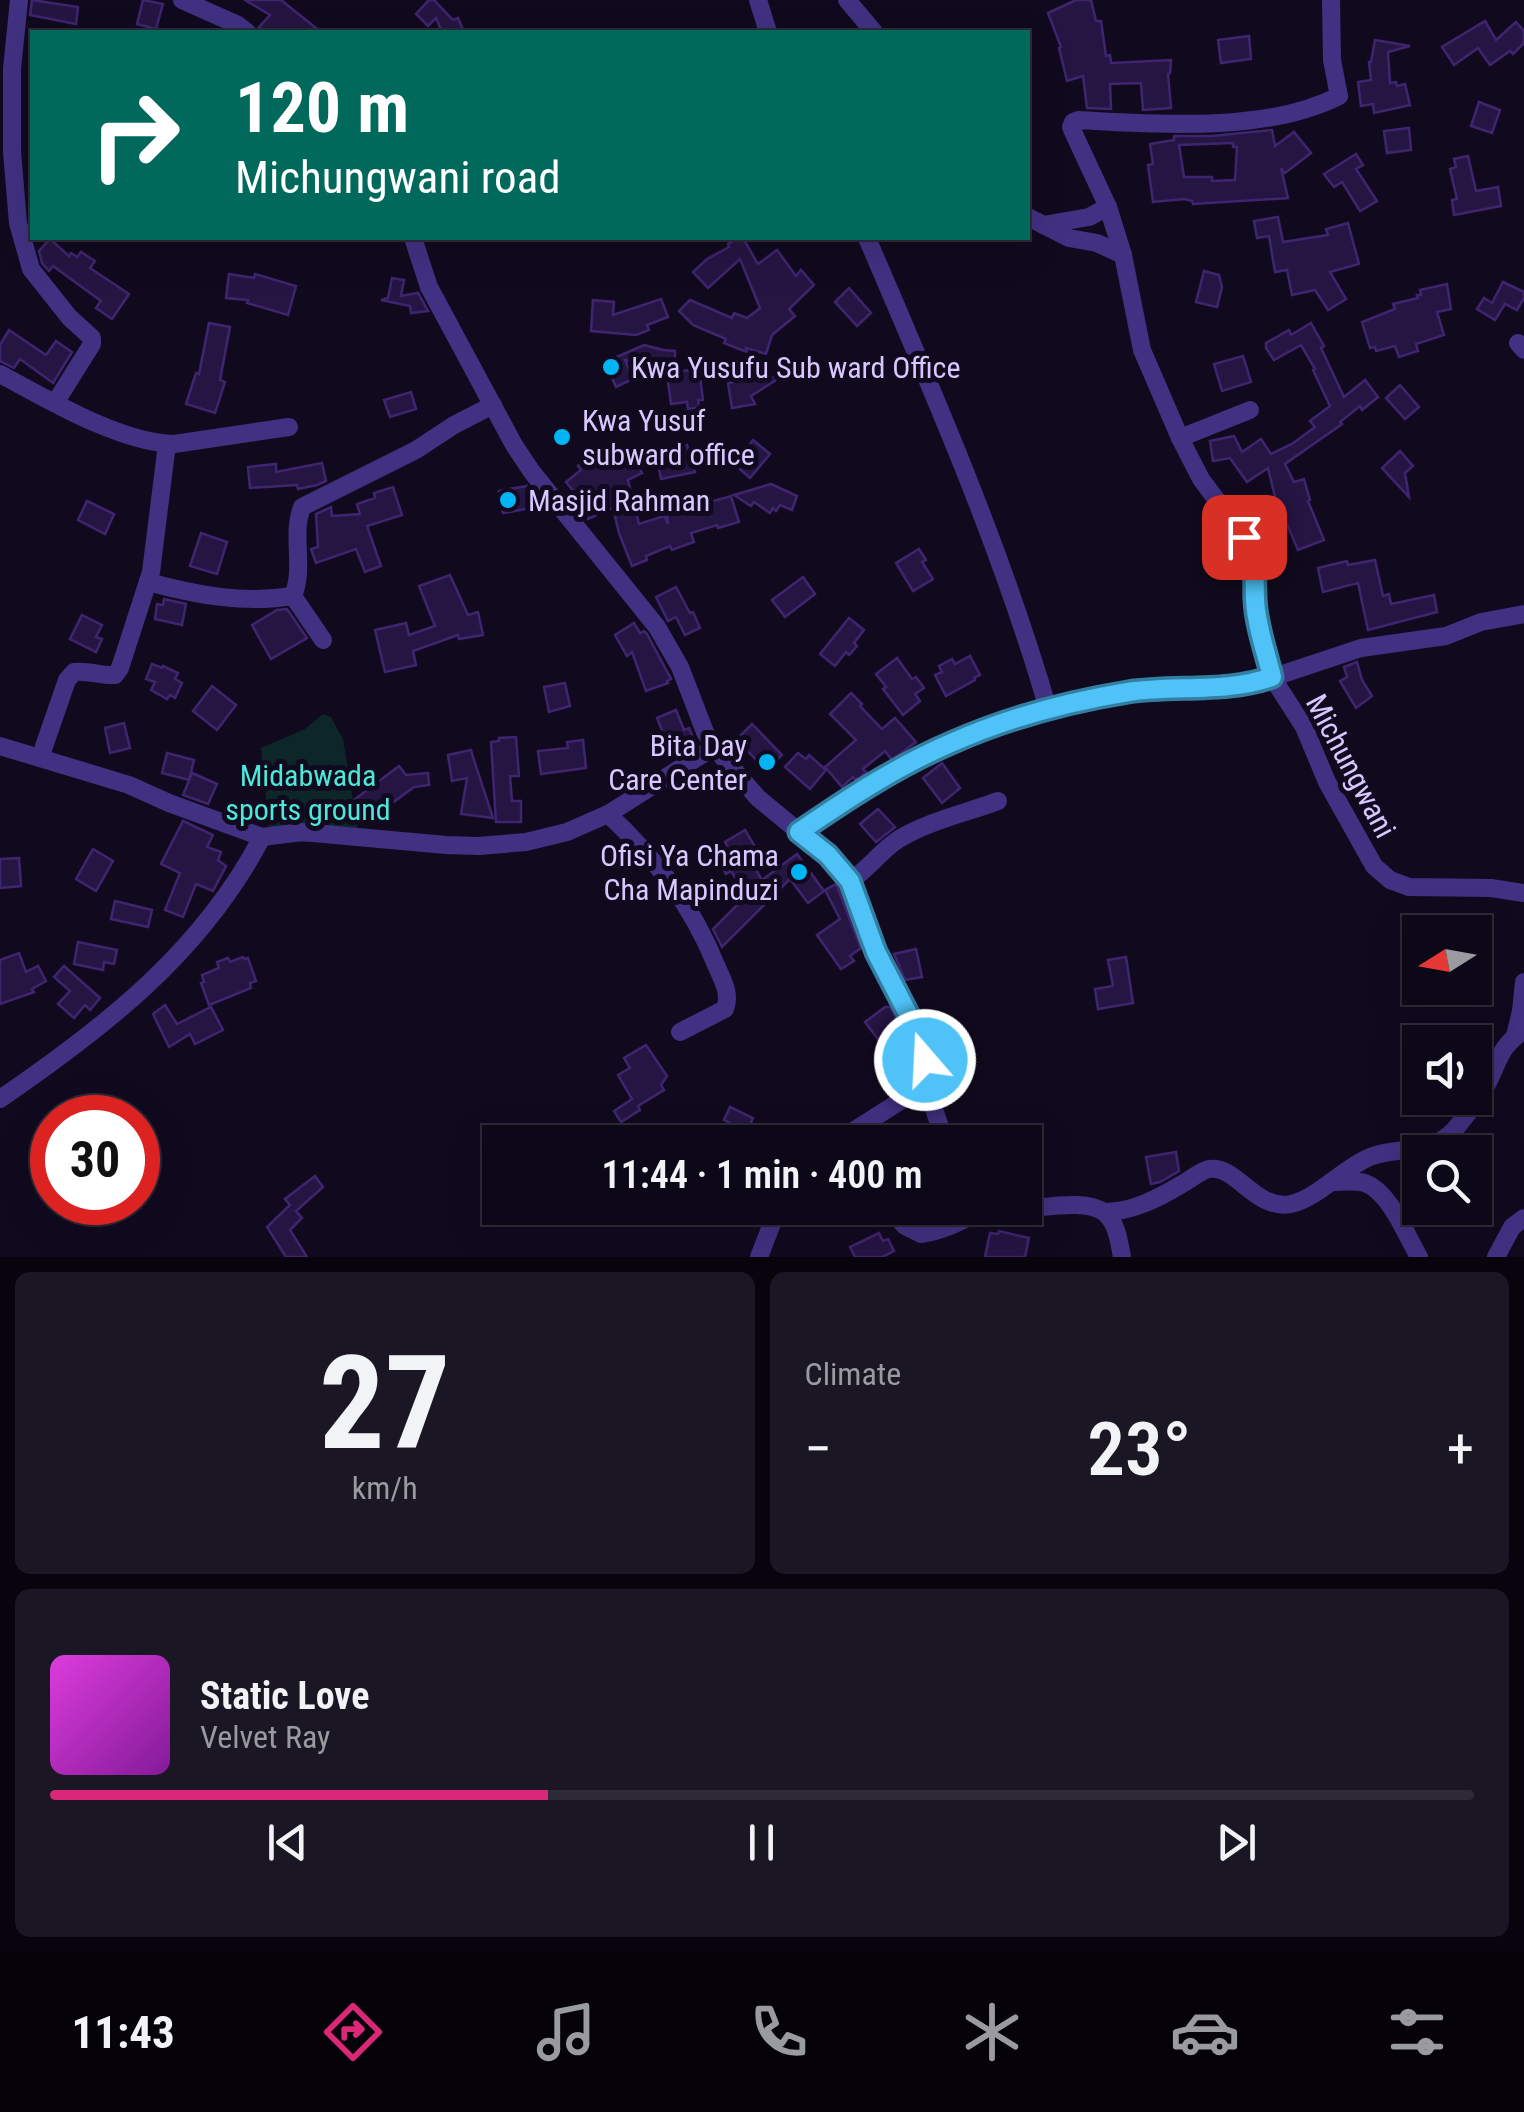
<!DOCTYPE html>
<html lang="en">
<head>
<meta charset="utf-8">
<style>
  body { margin:0; font-family:"Roboto Condensed",sans-serif; background:#1b1624; color:#f1f3f6; height:100vh; display:flex; flex-direction:column; font-size:38px; white-space:nowrap }
  * { box-sizing:border-box; margin:0 }
  p { font-size:32px; color:#9a9aa1 }
  .icon { flex:none; width:55px; height:55px; fill:none; stroke:currentColor; stroke-width:2; stroke-linecap:round; stroke-linejoin:round }
  .map { position:relative; height:1257px; overflow:hidden }
  .panel { display:flex; flex-direction:column; gap:15px; padding:15px; background:#07040d; flex:1 }
  .panel>* { flex:none }
  .top-card { position:absolute; left:30px; top:30px; width:1000px; height:210px; border-radius:0px; box-shadow:0 10px 40px #0002,0 0 0 2px #2d2936; background:#00695c; color:#fff; overflow:hidden }
  .needle { width:65px; rotate:259deg }
  .controls { position:absolute; left:1402px; top:915px; display:grid; gap:20px }
  .controls a { display:grid; place-items:center; width:90px; height:90px; border-radius:0px; background:#0d0817; box-shadow:0 10px 40px #0002,0 0 0 2px #2d2936; font-size:50px }
  .speed { position:absolute; left:30px; top:1095px; display:flex; gap:20px; font-size:50px; font-weight:700; text-align:center }
  .speed>* { display:grid; place-content:center; width:130px; height:130px; border-radius:50%; background:#0d0817; box-shadow:0 10px 40px #0002,0 0 0 2px #2d2936; line-height:1 }
  .speed .limit { border:15px solid #d22; background:#fff; color:#111 }
  .pin { position:absolute; display:grid; place-items:center; width:85px; height:85px; color:#fff; margin:-42px; border-radius:20px; box-shadow:0 5px 15px #0006 }
  .me { position:absolute; width:110px; margin:-55px; rotate:341deg; stroke-linejoin:round; filter:drop-shadow(0 0 8px #0008) }
  .turn { display:flex; align-items:center; gap:35px; height:210px; padding:0 40px; font-size:45px }
  .turn .icon { width:130px; height:130px; stroke-width:2.5 }
  .turn b { display:block; font-size:70px; line-height:85px }
  .big { font-size:75px; font-weight:600; line-height:1.1 }
  .panel .widget { flex:1; display:flex; flex-direction:column; justify-content:center; gap:15px; min-width:0; padding:0 35px; border-radius:15px; background:#1b1624 }
  .panel .dial { align-items:center; gap:0 }
  .dial b { font-size:130px; line-height:1 }
  .song { display:flex; align-items:center; gap:30px }
  .cover { width:120px; height:120px; border-radius:15px; background:linear-gradient(135deg,hsl(300 70% 55%),hsl(290 70% 35%)) }
  .played { height:10px; border-radius:5px; background:linear-gradient(90deg,#db2777 35%,#2d2936 35%) }
  .keys { display:flex; justify-content:space-around; direction:ltr }
  .heat { display:flex; justify-content:space-between; align-items:center; font-size:55px; direction:ltr }
  .panel .tiles { flex:1; display:grid; gap:15px; grid-template-columns:1fr 1fr }
  .widget:last-child { grid-column:span 2 }
  .trip { position:absolute; left:482px; top:1125px; width:560px; height:100px; border-radius:0px; background:#0d0817; box-shadow:0 10px 40px #0002,0 0 0 2px #2d2936; font-weight:600; line-height:100px; text-align:center }
  .dock { display:flex; height:160px; justify-content:space-around; align-items:center; background:#050309; color:#9a9aa1 }
  .dock .icon { width:70px; height:70px }
  .dock .on { color:#db2777 }
  .dock b { font-size:45px; color:#f1f3f6 }
  .map>svg:first-child { display:block }
</style>
</head>
<body>
<div class="map">
<svg width="1524" height="1257" viewBox="0 0 1524 1257">
  <rect width="100%" height="100%" fill="#110a1f"/>
  <polygon fill="#0d2629" points="323,714 331,717 343,739 360,842 296,842 270,838 261,748 305,729"/>
  <g fill="#251542" stroke="#3f2570" stroke-width="2.5" fill-rule="evenodd">
    <polygon points="32,0 78,7 76,24 30,15"/>
    <polygon points="143,0 163,4 156,29 137,24"/>
    <polygon points="245,0 281,0 321,32 266,32 259,27 270,15"/>
    <polygon points="429,0 434,0 453,20 458,18 464,32 442,32 436,18 428,26 416,14"/>
    <polygon points="1076,0 1091,0 1096,21 1101,21 1106,56 1110,55 1111,63 1171,60 1170,73 1168,74 1171,108 1143,110 1141,83 1110,84 1111,109 1087,108 1083,76 1067,81 1059,48 1061,47 1048,13"/>
    <polygon points="1485,21 1496,40 1516,22 1524,31 1524,43 1513,54 1510,51 1490,65 1478,48 1454,65 1442,47"/>
    <polygon points="1249,36 1251,59 1221,63 1218,40"/>
    <polygon points="1375,40 1410,46 1388,52 1390,83 1396,82 1397,86 1405,84 1410,105 1374,113 1373,104 1361,106 1358,82 1371,80 1369,62 1371,62"/>
    <polygon points="1479,102 1500,110 1492,133 1471,126"/>
    <polygon points="1409,128 1411,150 1387,153 1384,131"/>
    <path d="M1272,130L1275,146L1294,132L1311,153L1285,173L1281,168L1288,198L1193,204L1192,201L1185,199L1153,202L1148,165L1153,164L1150,144L1174,140V136H1212ZM1233,143V147H1237L1235,180L1212,181V177H1184L1179,145Z"/>
    <polygon points="1356,154 1363,165 1356,169 1377,201 1360,211 1342,182 1334,187 1324,174"/>
    <polygon points="1468,156 1476,191 1498,187 1501,206 1454,215 1452,200 1457,199 1450,169 1456,167 1454,159"/>
    <polygon points="1278,217 1283,242 1328,235 1326,229 1348,223 1359,264 1330,272 1346,299 1328,310 1315,290 1292,295 1287,270 1275,272 1269,236 1257,238 1254,221"/>
    <polygon points="739,238 743,238 758,264 777,250 796,276 801,270 814,285 789,309 795,316 772,335 766,354 746,348 747,352 724,343 726,339 693,325 679,311 690,300 732,318 734,313 747,318 760,308 740,259 708,288 693,272 707,259 729,247 728,244"/>
    <polygon points="50,239 69,256 71,253 77,257 81,252 95,261 90,268 129,294 112,319 96,308 101,301 53,266 49,271 42,263 39,251"/>
    <polygon points="1204,271 1219,275 1222,287 1217,307 1196,302"/>
    <polygon points="229,274 254,278 255,274 296,286 288,315 247,303 248,300 226,298"/>
    <polygon points="392,278 404,280 401,296 418,293 428,311 411,313 410,306 381,300 388,298"/>
    <polygon points="1503,282 1524,292 1524,298 1517,310 1505,304 1495,320 1477,309 1484,298 1492,303"/>
    <polygon points="1447,284 1451,309 1437,312 1444,335 1416,344 1418,351 1399,357 1395,346 1376,351 1375,347 1370,348 1362,322 1395,309 1393,304 1418,298 1417,295 1421,295 1420,290"/>
    <polygon points="849,288 871,313 857,326 835,302"/>
    <polygon points="661,299 668,317 647,325 649,330 636,335 591,331 593,300 614,302 613,315"/>
    <polygon points="209,323 230,327 220,380 225,382 215,413 186,404 196,373 199,374"/>
    <polygon points="1311,323 1324,346 1321,348 1344,397 1365,380 1378,397 1362,410 1360,406 1340,422 1342,424 1285,464 1294,482 1304,479 1310,500 1308,501 1324,540 1298,550 1280,508 1278,509 1268,468 1247,482 1230,458 1213,461 1210,441 1234,436 1242,452 1261,439 1271,454 1292,444 1315,427 1310,421 1330,406 1313,370 1315,369 1301,345 1274,360 1266,348 1266,343 1289,330 1291,335"/>
    <polygon points="9,330 46,355 56,341 72,352 53,383 20,359 14,368 0,361 0,345"/>
    <polygon points="644,345 663,350 675,351 675,372 699,369 703,400 698,400 699,407 688,409 687,402 671,404 667,374 670,373 625,360 633,379 616,387 605,362"/>
    <polygon points="1243,356 1251,382 1222,391 1214,364"/>
    <polygon points="748,360 752,380 784,375 751,396 755,404 732,408 728,383 734,382 730,363"/>
    <polygon points="1400,385 1419,407 1405,419 1386,398"/>
    <polygon points="411,392 416,409 390,417 384,400"/>
    <polygon points="753,440 770,454 750,478 734,464"/>
    <polygon points="687,445 695,472 661,479 655,451"/>
    <polygon points="631,450 642,473 628,480 639,524 664,516 668,524 667,514 731,496 739,522 718,528 717,525 691,533 694,542 672,550 670,546 646,556 647,560 632,566 619,533 613,508 588,519 581,501 566,482 581,470 578,466 589,457 596,467"/>
    <polygon points="1400,451 1413,466 1405,473 1409,497 1382,468"/>
    <polygon points="322,463 326,481 317,485 298,489 297,485 250,488 248,467 276,464 276,472"/>
    <polygon points="771,484 797,496 792,510 780,505 776,511 773,508 770,513 754,502 751,506 734,495"/>
    <polygon points="527,486 531,508 503,513 499,491"/>
    <polygon points="393,487 402,515 367,526 381,566 365,572 356,549 316,563 311,549 318,547 316,514 331,507 332,516 360,514 357,504 375,498 374,493"/>
    <polygon points="87,501 114,514 105,534 78,520"/>
    <polygon points="201,533 227,542 217,574 190,566"/>
    <polygon points="919,549 926,560 922,562 933,579 913,591 896,563"/>
    <polygon points="1375,560 1383,596 1389,594 1391,604 1434,595 1437,612 1368,630 1358,583 1323,592 1318,568 1347,561 1348,565"/>
    <polygon points="450,575 468,615 478,612 483,635 459,639 458,635 413,651 416,665 385,672 375,630 406,623 409,635 435,626 419,586"/>
    <polygon points="803,577 815,594 785,617 772,600"/>
    <polygon points="676,587 690,613 693,612 700,628 685,635 676,617 668,621 656,597"/>
    <polygon points="164,599 186,604 182,625 155,619 157,604 163,605"/>
    <polygon points="287,609 307,638 271,659 252,625 277,610"/>
    <polygon points="82,615 102,625 96,637 102,639 96,652 70,639"/>
    <polygon points="849,618 864,630 854,643 857,646 849,655 846,652 835,666 820,654"/>
    <polygon points="634,623 640,633 644,631 647,634 671,679 667,681 668,683 646,691 632,652 627,656 615,635"/>
    <polygon points="970,656 980,675 974,678 975,680 946,696 935,675 942,672 939,666 952,659 955,664"/>
    <polygon points="897,658 912,679 916,677 924,688 915,694 920,701 903,715 883,689 886,687 876,674"/>
    <polygon points="1357,662 1362,680 1372,696 1356,708 1340,681 1347,677 1344,667"/>
    <polygon points="152,664 162,668 163,666 178,673 175,679 182,683 175,698 170,695 167,699 151,690 155,682 146,679"/>
    <polygon points="565,683 570,706 549,712 544,687"/>
    <polygon points="212,686 236,705 217,730 193,711"/>
    <polygon points="851,693 862,704 860,706 882,729 895,718 916,742 892,760 885,751 863,769 866,772 861,777 855,780 853,777 842,787 825,767 856,740 830,714"/>
    <polygon points="676,710 684,730 689,728 694,740 670,750 657,718"/>
    <polygon points="124,723 130,748 110,753 105,728"/>
    <polygon points="752,724 782,755 766,771 737,739"/>
    <polygon points="516,737 519,776 510,776 512,801 521,801 521,822 496,822 491,742 499,741 499,738"/>
    <polygon points="583,740 586,768 541,774 538,751 568,748 567,742"/>
    <polygon points="471,750 473,757 493,818 461,814 467,778 452,781 448,755"/>
    <polygon points="167,753 194,760 189,780 162,773"/>
    <polygon points="798,753 806,759 809,755 826,770 810,789 785,767"/>
    <polygon points="942,763 960,788 942,803 923,778"/>
    <polygon points="399,766 406,775 428,773 429,785 414,787 369,820 354,800"/>
    <polygon points="192,773 217,784 208,804 183,795"/>
    <polygon points="878,809 895,827 876,842 860,824"/>
    <polygon points="183,821 213,835 207,847 221,852 218,860 226,866 213,891 196,884 183,917 165,910 180,873 161,864"/>
    <polygon points="745,830 757,850 748,856 762,880 797,854 824,891 808,903 790,879 722,947 713,929 746,896 731,871 726,874 717,859 730,851 725,842"/>
    <polygon points="93,849 113,861 96,891 76,879"/>
    <polygon points="19,858 21,886 0,888 0,859"/>
    <polygon points="836,884 861,948 850,956 854,961 841,969 817,935 840,919 825,890"/>
    <polygon points="115,901 152,910 148,927 111,919"/>
    <polygon points="78,942 117,950 114,964 104,962 103,970 74,964"/>
    <polygon points="916,949 922,977 905,980 894,954"/>
    <polygon points="19,953 26,972 38,966 46,981 32,989 34,992 0,1004 0,960"/>
    <polygon points="243,957 244,959 248,958 256,981 250,983 251,988 209,1005 201,983 204,982 202,975 219,968 217,962 228,958 230,962"/>
    <polygon points="1126,957 1133,1003 1098,1009 1095,989 1113,986 1108,960"/>
    <polygon points="64,966 100,998 90,1010 85,1005 74,1018 58,1004 70,991 54,977"/>
    <polygon points="165,1005 177,1024 211,1007 223,1030 195,1044 190,1034 169,1047 153,1014"/>
    <polygon points="885,1007 890,1007 892,1010 903,1032 884,1047 865,1022"/>
    <polygon points="646,1045 667,1076 661,1085 664,1090 638,1106 640,1110 621,1122 614,1111 632,1099 618,1075 630,1068 624,1058"/>
    <polygon points="730,1107 753,1118 749,1127 757,1131 752,1142 723,1142 732,1124 724,1120"/>
    <polygon points="1176,1152 1179,1171 1160,1182 1151,1184 1146,1157"/>
    <polygon points="315,1176 323,1187 296,1211 302,1218 290,1230 307,1257 286,1257 267,1227 290,1205 285,1199"/>
    <polygon points="999,1231 1029,1238 1025,1257 985,1257 990,1233 998,1234"/>
    <polygon points="879,1233 883,1241 888,1239 894,1251 882,1257 855,1257 850,1247"/>
  </g>
  <g fill="none" stroke-linecap="round" stroke-linejoin="round">
    <g stroke="#413182" stroke-width="18">
      <polyline points="19,0 12,69 12,151 18,223 31,269 69,317 92,338 92,344 55,403"/>
      <polyline points="182,0 238,25 247,32"/>
      <polyline points="758,0 768,32"/>
      <polyline points="847,0 874,32"/>
      <polyline points="1028,217 1069,238 1097,243 1123,255 1142,350 1180,438 1201,479 1244,537 1250,547 1256,574 1255,600 1263,642 1272,677 1304,727 1327,782 1374,866 1390,880 1409,887 1491,888 1524,893"/>
      <polyline points="1043,225 1089,217 1108,207"/>
      <polyline points="413,238 429,287 514,445 532,472 657,627 680,667 705,732 714,747 758,798 827,855 850,881 876,952 918,1033 931,1100 945,1142"/>
      <path d="M867,238C933,392 1001,547 1048,709"/>
      <path d="M1123,255L1108,207L1074,134L1071,127L1073,122L1078,120C1157,124 1267,133 1339,96L1332,60L1331,0"/>
      <polyline points="1518,343 1524,350"/>
      <path d="M0,374C47,399 120,443 174,444L289,427"/>
      <polyline points="1180,438 1250,410"/>
      <path d="M148,582C196,595 244,604 293,596L323,640"/>
      <path d="M293,596C305,567 291,535 302,507L416,450L454,425L493,405"/>
      <polyline points="0,746 129,785 169,803 262,837 302,832 446,845 479,846 526,842 567,832 608,814 714,747"/>
      <path d="M40,758L67,680L74,672C88,670 101,676 115,675L120,668L151,572L167,444"/>
      <path d="M608,814C655,858 692,905 716,965C722,979 731,993 725,1009L680,1032"/>
      <polyline points="799,832 853,795 950,743 1036,712 1079,701 1148,689 1169,690 1262,681 1361,648 1446,636 1481,622 1524,614"/>
      <path d="M850,881C869,869 880,851 899,839C929,821 966,813 998,801"/>
      <polyline points="1515,1036 1521,1011 1524,982"/>
      <path d="M0,1099C105,1027 202,952 262,837"/>
      <polyline points="836,1142 927,1084"/>
      <path d="M1331,1182C1342,1182 1355,1180 1365,1183C1390,1192 1406,1235 1419,1257"/>
      <path d="M889,1208L905,1226L921,1234C942,1231 966,1220 984,1208"/>
      <path d="M987,1208C1019,1216 1081,1194 1105,1213C1117,1223 1119,1242 1122,1257"/>
      <path d="M1104,1212C1132,1212 1159,1198 1182,1184C1190,1180 1200,1171 1209,1169C1236,1164 1255,1211 1291,1204C1318,1198 1343,1168 1370,1157C1401,1145 1429,1157 1455,1129C1466,1116 1478,1101 1486,1086C1500,1060 1498,1048 1524,1030"/>
      <polyline points="759,1257 778,1208"/>
      <polyline points="1496,1257 1512,1227 1524,1218"/>
    </g>
  </g>
  <g fill="none" stroke-linecap="round" stroke-linejoin="round">
    <defs>
      <path id="route" d="M925,1060L918,1033L876,952L850,881L828,855L799,832C847,799 897,766 951,743C1007,718 1067,702 1128,692C1175,685 1227,693 1272,677C1266,652 1256,625 1255,599C1254,572 1257,563 1244,537"/>
    </defs>
    <use href="#route" stroke="#337fa1" stroke-width="25"/>
    <use href="#route" stroke="#4fc3f7" stroke-width="18"/>
  </g>
  <g fill="#00b5f3" stroke="#110a1f" stroke-width="4">
    <circle cx="611" cy="367" r="10"/>
    <circle cx="562" cy="437" r="10"/>
    <circle cx="508" cy="500" r="10"/>
    <circle cx="767" cy="762" r="10"/>
    <circle cx="799" cy="872" r="10"/>
  </g>
  <g text-anchor="middle" dominant-baseline="central" stroke-width="10" stroke-linejoin="round" paint-order="stroke">
    <g font-size="30" fill="#d7c8ff" stroke="#110a1f" text-anchor="start">
      <text x="631" y="367">Kwa Yusufu Sub ward Office</text>
      <text x="582" y="420">Kwa Yusuf<tspan x="582" dy="34">subward office</tspan></text>
      <text x="528" y="500">Masjid Rahman</text>
      <text x="747" y="745" text-anchor="end">Bita Day<tspan x="747" dy="34">Care Center</tspan></text>
      <text x="779" y="855" text-anchor="end">Ofisi Ya Chama<tspan x="779" dy="34">Cha Mapinduzi</tspan></text>
    </g>
    <g font-size="30" fill="#d7c8ff" stroke="#110a1f">
      <text transform="translate(1351 766) rotate(62)">Michungwani</text>
    </g>
    <g font-size="30" fill="#4be9d9" stroke="#110a1f">
      <text x="308" y="775">Midabwada<tspan x="308" dy="34">sports ground</tspan></text>
    </g>
  </g>
</svg>
<div class="controls">
<a><svg class="needle" viewBox="-14 -14 28 28"><path d="M0-13l5 13h-10z" fill="#e53935"/><path d="M0 13l5-13h-10z" fill="#9a9aa1"/></svg></a>
<a><svg class="icon" aria-label="sound" viewBox="0 0 24 24"><path d="M4 9h4l5-4v14l-5-4H4zM17 9q2 3 0 6"/></svg></a>
<a><svg class="icon" aria-label="search" viewBox="0 0 24 24"><circle cx="10" cy="10" r="6"/><path d="M15 15l6 6"/></svg></a>
</div>
<div class="speed"><div class="limit">30</div></div>
<div class="pin" style="left:1244px;top:537px;background:#d93025"><svg class="icon" aria-label="arrive" viewBox="0 0 24 24"><path d="M6 21V4h12l-3 4 3 4H6"/></svg></div>
<svg class="me" style="left:925px;top:1060px" viewBox="-20 -20 40 40"><circle r="17" fill="#4fc3f7" stroke="#fff" stroke-width="3"/><path d="M0-11L8 9 0 5-8 9z" fill="#fff"/></svg>
<div class="trip">11:44 · 1 min · 400 m</div>
<div class="top-card">
<div class="turn"><svg class="icon" aria-label="right" viewBox="0 0 24 24"><path d="M7 20v-9h11M14 6l5 5-5 5"/></svg><div><b>120 m</b>Michungwani road</div></div>
</div>
</div>
<section class="panel">
<div class="tiles">
<div class="widget dial"><b>27</b><p>km/h</p></div>
<div class="widget"><p>Climate</p>
<div class="heat"><a>−</a><b class="big">23°</b><a>+</a></div>
</div>
<div class="widget">
<div class="song"><i class="cover"></i><div><b>Static Love</b><p>Velvet Ray</p></div></div>
<div class="played"></div>
<div class="keys"><svg class="icon" aria-label="previous" viewBox="0 0 24 24"><path d="M18 5L8 12l10 7zM5 5v14"/></svg><svg class="icon" aria-label="pause" viewBox="0 0 24 24"><path d="M8 5v14M16 5v14"/></svg><svg class="icon" aria-label="next" viewBox="0 0 24 24"><path d="M6 5l10 7-10 7zM19 5v14"/></svg></div>
</div>
</div>
</section>
<nav class="dock">
<b>11:43</b>
<svg class="icon on" aria-label="directions" viewBox="0 0 24 24"><path d="M12 3l9 9-9 9-9-9zM9 14v-3h6M13 9l2 2-2 2"/></svg>
<svg class="icon" aria-label="music" viewBox="0 0 24 24"><path d="M9 18V5l10-2v13"/><circle cx="6" cy="18" r="3"/><circle cx="16" cy="16" r="3"/></svg>
<svg class="icon" aria-label="phone" viewBox="0 0 24 24"><path d="M5 4h4l2 5-3 2q2 4 5 5l2-3 5 2v4C11 20 4 13 5 4z"/></svg>
<svg class="icon" aria-label="climate" viewBox="0 0 24 24"><path d="M12 3v18M4 7l16 10M4 17L20 7"/></svg>
<svg class="icon" aria-label="car" viewBox="0 0 24 24"><path d="M5 17H2v-5l4-1 3-4h7l3 4 3 1v5h-3M9 17h6M6 11h13"/><circle cx="7" cy="17" r="2"/><circle cx="17" cy="17" r="2"/></svg>
<svg class="icon" aria-label="filters" viewBox="0 0 24 24"><path d="M4 7h16M4 17h16"/><circle cx="9" cy="7" r="2"/><circle cx="15" cy="17" r="2"/></svg>
</nav>
</body>
</html>
